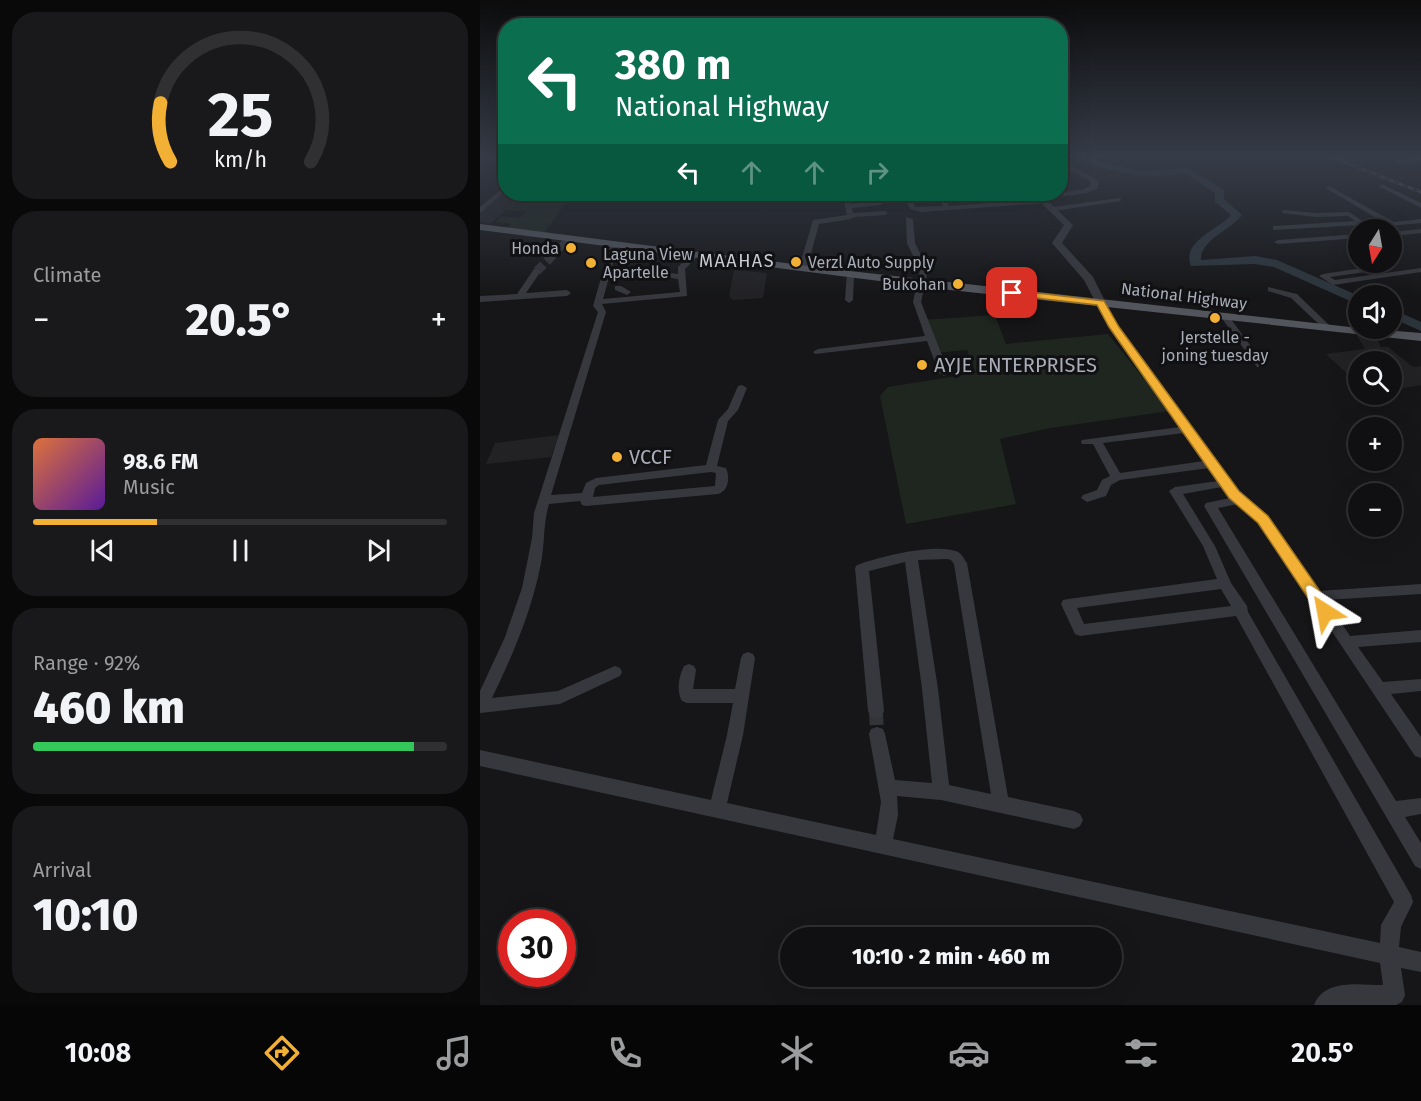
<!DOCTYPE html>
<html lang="en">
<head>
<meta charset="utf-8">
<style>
  body { margin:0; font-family:"Fira Sans",sans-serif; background:#19191b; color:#f1f3f6; height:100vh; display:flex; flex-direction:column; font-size:22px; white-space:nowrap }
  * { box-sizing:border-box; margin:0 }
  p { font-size:20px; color:#9c9d9f }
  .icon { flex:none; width:33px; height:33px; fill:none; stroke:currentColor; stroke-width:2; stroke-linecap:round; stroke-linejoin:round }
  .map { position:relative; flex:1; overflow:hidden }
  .drawer { display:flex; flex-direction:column; gap:12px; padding:12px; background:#09090a; width:480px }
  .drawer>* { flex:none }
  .guide { position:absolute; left:18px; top:18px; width:570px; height:183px; border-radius:24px; box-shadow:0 6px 24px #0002,0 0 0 2px #303032; background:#0b6e4f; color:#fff; overflow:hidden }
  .needle { width:39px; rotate:191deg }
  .buttons { position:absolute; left:868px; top:219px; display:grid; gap:12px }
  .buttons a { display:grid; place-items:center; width:54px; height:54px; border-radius:50%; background:#101012; box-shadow:0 6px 24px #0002,0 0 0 2px #303032; font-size:30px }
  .speed { position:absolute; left:18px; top:909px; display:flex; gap:12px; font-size:30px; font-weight:700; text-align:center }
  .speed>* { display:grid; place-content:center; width:78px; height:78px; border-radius:50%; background:#101012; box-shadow:0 6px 24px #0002,0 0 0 2px #303032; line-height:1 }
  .speed .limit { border:9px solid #d22; background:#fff; color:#111 }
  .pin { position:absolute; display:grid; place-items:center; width:51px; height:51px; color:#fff; margin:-26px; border-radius:12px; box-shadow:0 3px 9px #0006 }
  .me { position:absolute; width:66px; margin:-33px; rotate:326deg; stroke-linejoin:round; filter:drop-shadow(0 0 4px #0008) }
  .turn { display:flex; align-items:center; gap:21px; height:126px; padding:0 18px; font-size:27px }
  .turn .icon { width:78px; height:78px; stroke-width:2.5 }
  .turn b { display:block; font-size:42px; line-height:51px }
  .lanes { display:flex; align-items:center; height:57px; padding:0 18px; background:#0003; justify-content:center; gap:30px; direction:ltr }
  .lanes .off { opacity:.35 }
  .big { font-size:45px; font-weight:800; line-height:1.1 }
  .drawer .tile { flex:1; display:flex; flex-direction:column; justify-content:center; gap:9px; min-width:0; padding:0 21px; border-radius:24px; background:#19191b }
  .drawer .dial { align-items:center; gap:0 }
  .dial svg { height:156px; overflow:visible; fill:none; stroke:#303032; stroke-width:7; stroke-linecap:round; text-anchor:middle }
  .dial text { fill:#f1f3f6; stroke:none }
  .song { display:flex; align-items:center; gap:18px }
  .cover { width:72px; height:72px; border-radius:9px; background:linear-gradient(135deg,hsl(20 70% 55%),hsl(270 70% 35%)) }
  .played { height:6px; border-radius:3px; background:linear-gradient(90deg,#f2b134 30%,#303032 30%) }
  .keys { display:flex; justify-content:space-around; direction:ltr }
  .heat { display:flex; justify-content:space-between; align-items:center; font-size:33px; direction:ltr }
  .charge { height:9px; border-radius:4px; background:linear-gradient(90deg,#34c759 92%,#303032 0) }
  .trip { position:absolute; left:300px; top:927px; width:342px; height:60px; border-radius:30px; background:#101012; box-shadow:0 6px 24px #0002,0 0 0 2px #303032; font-weight:800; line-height:60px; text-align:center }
  .dock { display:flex; height:96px; justify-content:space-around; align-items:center; background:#060607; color:#9c9d9f }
  .dock .icon { width:42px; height:42px }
  .dock .current { color:#f2b134 }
  .dock b { font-size:27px; color:#f1f3f6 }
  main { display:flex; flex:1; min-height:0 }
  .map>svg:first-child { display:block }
</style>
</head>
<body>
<main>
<section class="drawer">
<div class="tile dial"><svg viewBox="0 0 100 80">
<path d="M14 69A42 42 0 1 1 86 69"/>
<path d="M14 69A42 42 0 0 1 9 39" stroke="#f2b134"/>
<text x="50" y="56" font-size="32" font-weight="700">25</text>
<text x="50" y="72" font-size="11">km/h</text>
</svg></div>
<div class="tile"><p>Climate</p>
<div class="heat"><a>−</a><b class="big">20.5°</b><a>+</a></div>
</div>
<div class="tile">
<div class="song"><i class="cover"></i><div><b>98.6 FM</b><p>Music</p></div></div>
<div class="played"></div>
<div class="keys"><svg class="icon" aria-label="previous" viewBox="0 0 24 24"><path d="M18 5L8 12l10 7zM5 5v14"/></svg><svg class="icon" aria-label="pause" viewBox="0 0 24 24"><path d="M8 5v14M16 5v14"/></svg><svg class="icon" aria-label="next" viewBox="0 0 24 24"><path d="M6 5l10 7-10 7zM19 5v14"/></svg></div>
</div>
<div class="tile"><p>Range · 92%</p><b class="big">460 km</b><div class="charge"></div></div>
<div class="tile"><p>Arrival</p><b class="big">10:10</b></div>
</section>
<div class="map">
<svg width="941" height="1005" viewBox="0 0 941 1005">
  <rect width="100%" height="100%" fill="#161618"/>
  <g fill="#222225">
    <polygon points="19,193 48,194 41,204 31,205 10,224 0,222 0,211"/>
    <polygon points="254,270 287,273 283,298 253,300 249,296"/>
    <polygon points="876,334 895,335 901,347 908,347 933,367 941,366 941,385 912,390 912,362 879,362 877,383 846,354 885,349"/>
    <polygon points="79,435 71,457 6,464 15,443"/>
  </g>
  <g fill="#1e261f">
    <polygon points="48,194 129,194 125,201 86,202 64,233 28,228 31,224 16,222 21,216 40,218 47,211 25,210 31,205 41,204"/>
    <polygon points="515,315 526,344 628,334 690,411 570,428 520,439 536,504 426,524 400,396 408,387 496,373 487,350 454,353 442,320"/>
  </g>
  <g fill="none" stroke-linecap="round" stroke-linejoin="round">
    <g fill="#2c353c" fill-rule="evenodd">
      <path d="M603,156H612L620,162L662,171L708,168L744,190V199L762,215C751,230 720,240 721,260L775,256L797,260L879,296V305L794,267L775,264L711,266C701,241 738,230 751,215L735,202V193L706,174L662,177L614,166Z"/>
      <polygon points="912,309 941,322 941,331 912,318"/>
    </g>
    <polyline stroke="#333438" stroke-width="7" stroke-dasharray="7 4" stroke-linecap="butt" points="74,254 78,250"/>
    <polyline stroke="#333438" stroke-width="9" stroke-dasharray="9 4.5" stroke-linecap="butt" points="57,271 76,252"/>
    <polyline stroke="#333438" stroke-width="14" stroke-dasharray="14 8" stroke-linecap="butt" points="396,711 397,734"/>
    <g fill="#37383d" fill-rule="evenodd">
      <polygon points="941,158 941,162 917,164 914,162"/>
      <polygon points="902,184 941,203 941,208 900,187 899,186"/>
      <polygon points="26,185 26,191 0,213 0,207"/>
      <polygon points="849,186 914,222 941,219 941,223 910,226 847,189 846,188"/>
      <polygon points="362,194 368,194 371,204 400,201 403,203 400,205 372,208 373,213 405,211 408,213 405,215 374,217 371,219 339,224 327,268 320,270 319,268 333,220 367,215"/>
      <polygon points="423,194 429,194 435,207 463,206 457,194 463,194 469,206 565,199 568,201 565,203 441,212 430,209"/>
      <polygon points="639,198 641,199 641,201 573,211 570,209 573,207"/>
      <polygon points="804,210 836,213 869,212 896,230 887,230 881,225 793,230 793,226 796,226 875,221 868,216 836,217 802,213 802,211"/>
      <polygon points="426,217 433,219 435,243 448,270 441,302 469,373 464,376 459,373 447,341 335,354 333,352 338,349 445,336 433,302 440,270 427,243"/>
      <polygon points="941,229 941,233 912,236 912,232"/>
      <polygon points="879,234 879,238 798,244 794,242 798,240"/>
      <polygon points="85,237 92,239 81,252 75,252 75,248"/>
      <path d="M131,243L138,245L123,299L200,292L198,279L147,271L143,269L147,267L198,274V267L211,254L218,256L205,269L207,296L122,304L126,312L71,495L102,493L106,483L116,478L226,465L238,420L248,409L258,386L262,385L267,388L258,410L248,421L237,466L246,468C250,477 249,491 238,494L106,506L102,505L100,501L69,504C63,523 65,544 61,563C52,610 33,655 12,698L78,691L135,666L140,668L142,672L140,676L80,704L0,713V691L25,637L42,588L52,538L54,513L118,312L113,306ZM231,472L236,473L235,486L113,497L115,488L119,485Z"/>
      <polygon points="889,267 893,269 892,271 850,277 855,280 941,268 941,272 853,285 839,276 843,274"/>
      <polygon points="54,269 61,271 46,293 87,290 91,293 87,296 0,302 0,296 37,294"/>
      <polygon points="367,272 374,274 373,300 369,303 365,300"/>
      <polygon points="135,286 141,286 151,292 147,295 135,290"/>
      <polygon points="788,287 817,294 850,326 846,329 843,328 811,298 788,291"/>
      <path d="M618,301H624L638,327L758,492L787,516L839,591L941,584V594L846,600L870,636L941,630V642L878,647L903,682L941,679V691L911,694L941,737V758L935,756L779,522L758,504L738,508L916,801L941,798V814L925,817L941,843V869L935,866L724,506L726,503L750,498L742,487L703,494L735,546L751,583L767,606L768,612L931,895L933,902L921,927L919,947L941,952V972L921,968L925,995L922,1002L916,1005H834C845,978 879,985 903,985L900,963L0,766V750L231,800L247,735L253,703H207L202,701C196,691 199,676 204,666L209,664L214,666L216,670L213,689H255L261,658L263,654L268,652L273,654L275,658L263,735L247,803L396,835L401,802L389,734L391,729L397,727L403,729L405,734L415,780L452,783L442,689L425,562L389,571L404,711L402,716L396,718L390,716L388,711L375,568L377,565C398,557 457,542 478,552C482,554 484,559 487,563L528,797L594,811L600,814L603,820L600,826L594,829L461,800L417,796L418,815L413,839L900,943L901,925L914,902L756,616L600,636L595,634L581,604L583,600L588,599L737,579L723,546L689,491L695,487L738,481L729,468L640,480L631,485L626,496L607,502L601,498L603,495L617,490L622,480L630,476L613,444H602L601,442L602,440L700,427L630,327L617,303ZM704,433L724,461L640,473L623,443ZM467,559L471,560L474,564L511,794L469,785L458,689L438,560ZM741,589L751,606L604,624L597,608Z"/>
      <polygon points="745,314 748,315 783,363 783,367 777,367 741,317"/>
    </g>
    <polygon fill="#37383d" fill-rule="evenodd" points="580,160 618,180 618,188 606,193 566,199 593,225 582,243 613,277 626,303 625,305 617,305 604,280 572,243 584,225 555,197 604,189 611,185 610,181 580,165"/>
    <polygon fill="#53555c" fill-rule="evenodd" points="0,224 352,269 879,328 941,333 941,341 470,290 0,230"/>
    <defs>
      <polyline id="rail" points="849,156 941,192"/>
    </defs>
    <use href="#rail" stroke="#4a4c52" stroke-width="3"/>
    <use href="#rail" stroke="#111113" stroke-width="1.5" stroke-dasharray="5" stroke-linecap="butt"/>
  </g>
  <linearGradient id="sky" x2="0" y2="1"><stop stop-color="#0c0c0d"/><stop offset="0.53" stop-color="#363c48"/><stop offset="1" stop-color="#363c48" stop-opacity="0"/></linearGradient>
  <rect width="941" height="296" fill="url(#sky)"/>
  <polygon fill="#f2b134" stroke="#9d7322" stroke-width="1.5" points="532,290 624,301 639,327 759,491 788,516 851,607 853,612 851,616 840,616 778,523 749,498 629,327 617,305 529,295 529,291"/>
  <g fill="#f2b134" stroke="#111113" stroke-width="2">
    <circle cx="91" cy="248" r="6"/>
    <circle cx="316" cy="262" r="6"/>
    <circle cx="111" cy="263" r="6"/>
    <circle cx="478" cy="284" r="6"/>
    <circle cx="735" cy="318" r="6"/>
    <circle cx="442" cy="365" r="6"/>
    <circle cx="137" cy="457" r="6"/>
  </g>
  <g text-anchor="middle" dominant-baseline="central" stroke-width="6" stroke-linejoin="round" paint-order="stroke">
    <g font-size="16" fill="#a8adb8" stroke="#111113" text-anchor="end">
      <text x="79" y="248">Honda</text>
      <text x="123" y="254" text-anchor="start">Laguna View<tspan x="123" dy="18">Apartelle</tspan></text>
      <text x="328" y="262" text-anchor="start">Verzl Auto Supply</text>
      <text x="466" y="284">Bukohan</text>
      <text x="735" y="337" text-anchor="middle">Jerstelle -<tspan x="735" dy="18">joning tuesday</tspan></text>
    </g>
    <g font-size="16" fill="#a8adb8" stroke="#111113">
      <text transform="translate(704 296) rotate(7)">National Highway</text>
    </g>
    <g font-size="18" letter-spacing="1.5" fill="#c9ccd4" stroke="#111113">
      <text x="257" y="261">MAAHAS</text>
    </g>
    <g font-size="20" fill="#a8adb8" stroke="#111113" text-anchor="start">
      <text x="454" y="365">AYJE ENTERPRISES</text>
      <text x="149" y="457">VCCF</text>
    </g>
  </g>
</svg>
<div class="buttons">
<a><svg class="needle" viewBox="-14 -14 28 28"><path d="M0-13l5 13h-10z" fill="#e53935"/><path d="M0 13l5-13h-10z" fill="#9c9d9f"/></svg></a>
<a><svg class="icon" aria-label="sound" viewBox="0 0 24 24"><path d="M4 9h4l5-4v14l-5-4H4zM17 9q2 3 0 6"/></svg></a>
<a><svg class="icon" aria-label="search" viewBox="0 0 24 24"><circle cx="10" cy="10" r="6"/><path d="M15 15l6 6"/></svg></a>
<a>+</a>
<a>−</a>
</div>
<div class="speed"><div class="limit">30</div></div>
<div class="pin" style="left:532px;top:293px;background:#d93025"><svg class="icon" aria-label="arrive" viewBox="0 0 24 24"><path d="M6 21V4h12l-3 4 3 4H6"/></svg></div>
<svg class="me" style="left:845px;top:612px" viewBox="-20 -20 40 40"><path d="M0-17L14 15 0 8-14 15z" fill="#f2b134" stroke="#fff" stroke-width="4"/></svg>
<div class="trip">10:10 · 2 min · 460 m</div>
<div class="guide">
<div class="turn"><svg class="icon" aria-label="left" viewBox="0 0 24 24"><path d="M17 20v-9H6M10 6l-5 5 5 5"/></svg><div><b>380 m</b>National Highway</div></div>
<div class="lanes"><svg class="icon" aria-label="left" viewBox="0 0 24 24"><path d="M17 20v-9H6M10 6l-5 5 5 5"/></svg><svg class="icon off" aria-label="ahead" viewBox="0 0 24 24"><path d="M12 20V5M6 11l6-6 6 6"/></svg><svg class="icon off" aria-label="ahead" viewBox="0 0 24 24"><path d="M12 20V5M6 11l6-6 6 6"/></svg><svg class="icon off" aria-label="right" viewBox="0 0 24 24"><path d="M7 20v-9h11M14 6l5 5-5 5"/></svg></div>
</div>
</div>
</main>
<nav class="dock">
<b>10:08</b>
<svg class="icon current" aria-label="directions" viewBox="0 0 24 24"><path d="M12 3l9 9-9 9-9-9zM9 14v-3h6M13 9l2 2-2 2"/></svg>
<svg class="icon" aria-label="music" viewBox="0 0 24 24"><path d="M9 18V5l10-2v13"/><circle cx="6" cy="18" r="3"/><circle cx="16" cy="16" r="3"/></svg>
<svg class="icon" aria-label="phone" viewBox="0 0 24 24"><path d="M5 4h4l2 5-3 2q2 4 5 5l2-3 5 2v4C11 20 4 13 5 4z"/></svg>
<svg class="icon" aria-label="climate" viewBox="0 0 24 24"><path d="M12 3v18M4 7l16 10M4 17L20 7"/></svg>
<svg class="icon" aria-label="car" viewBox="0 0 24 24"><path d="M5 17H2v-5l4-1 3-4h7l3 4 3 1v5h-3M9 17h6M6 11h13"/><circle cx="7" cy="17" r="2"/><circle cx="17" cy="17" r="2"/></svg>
<svg class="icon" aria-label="filters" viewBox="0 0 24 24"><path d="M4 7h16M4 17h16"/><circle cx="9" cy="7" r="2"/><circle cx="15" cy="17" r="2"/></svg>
<b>20.5°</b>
</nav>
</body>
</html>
